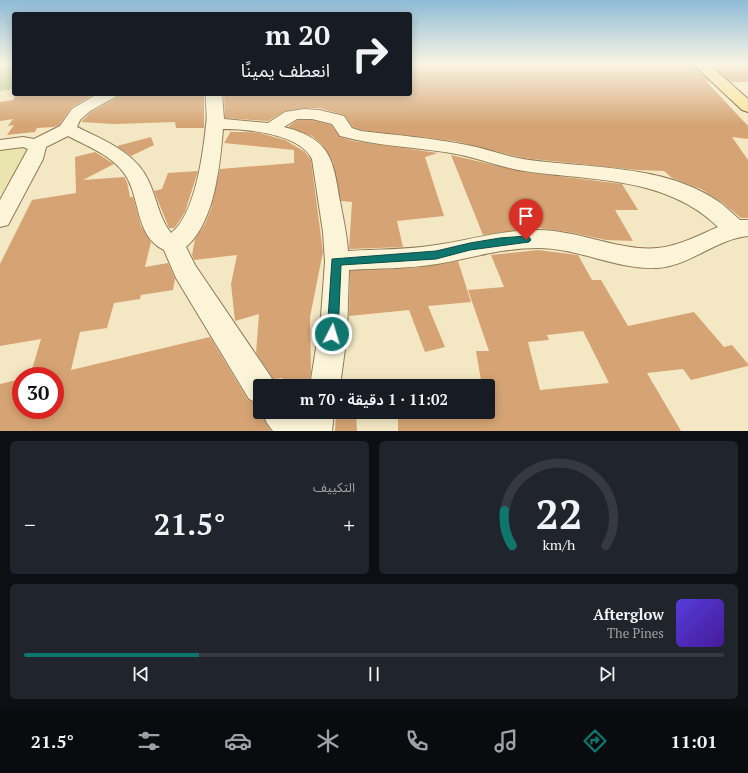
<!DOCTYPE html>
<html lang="ar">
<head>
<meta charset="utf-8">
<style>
  body { margin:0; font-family:"PT Serif","Noto Sans Arabic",serif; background:#20242c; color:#f1f3f6; direction:rtl; height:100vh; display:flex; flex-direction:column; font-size:15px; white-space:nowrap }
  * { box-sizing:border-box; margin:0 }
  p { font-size:13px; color:#9ea1a6 }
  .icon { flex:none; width:22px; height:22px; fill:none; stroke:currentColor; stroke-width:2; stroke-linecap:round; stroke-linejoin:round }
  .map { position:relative; height:431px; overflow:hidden; direction:ltr }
  .sheet { display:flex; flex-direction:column; gap:10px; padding:10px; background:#0d0f14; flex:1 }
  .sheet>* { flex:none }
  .guide { position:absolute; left:12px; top:12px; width:400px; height:84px; border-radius:4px; box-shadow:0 2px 10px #0003; direction:rtl; background:#171b24; color:#f1f3f6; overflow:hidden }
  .speed { position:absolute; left:12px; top:367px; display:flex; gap:8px; font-size:20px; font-weight:700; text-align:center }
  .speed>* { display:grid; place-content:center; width:52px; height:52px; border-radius:50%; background:#171b24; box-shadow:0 2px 10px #0003; line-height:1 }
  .speed .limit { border:6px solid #d22; background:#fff; color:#111 }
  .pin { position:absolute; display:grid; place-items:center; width:34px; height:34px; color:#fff; margin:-41px -17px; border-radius:50% 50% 50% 0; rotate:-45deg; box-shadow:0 0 4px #0007 }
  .pin .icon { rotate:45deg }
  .me { position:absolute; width:44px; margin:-22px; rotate:5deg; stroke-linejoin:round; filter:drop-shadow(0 0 3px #0008) }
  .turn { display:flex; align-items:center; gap:14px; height:84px; padding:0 16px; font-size:18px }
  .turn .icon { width:52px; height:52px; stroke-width:2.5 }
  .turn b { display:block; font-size:28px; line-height:34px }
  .big { font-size:30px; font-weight:600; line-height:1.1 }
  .sheet .widget { flex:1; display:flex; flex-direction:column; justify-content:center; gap:6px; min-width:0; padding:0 14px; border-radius:6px; background:#20242c }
  .sheet .dial { align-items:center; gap:0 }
  .dial svg { height:104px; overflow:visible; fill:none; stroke:#363941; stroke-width:7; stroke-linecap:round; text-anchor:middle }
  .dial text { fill:#f1f3f6; stroke:none }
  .song { display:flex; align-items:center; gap:12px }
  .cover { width:48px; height:48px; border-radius:6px; background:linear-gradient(135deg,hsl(250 70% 55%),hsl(260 70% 35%)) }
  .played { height:4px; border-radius:2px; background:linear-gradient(90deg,#0f766e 25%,#363941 25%) }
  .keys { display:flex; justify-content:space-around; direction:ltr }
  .heat { display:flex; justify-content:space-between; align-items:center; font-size:22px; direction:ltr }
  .sheet .tiles { flex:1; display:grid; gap:10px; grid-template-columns:1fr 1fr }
  .widget:last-child { grid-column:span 2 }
  .trip { position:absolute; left:253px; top:379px; width:242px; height:40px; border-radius:4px; background:#171b24; box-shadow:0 2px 10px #0003; font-weight:600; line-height:40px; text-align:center; direction:rtl }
  .menu { display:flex; height:64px; justify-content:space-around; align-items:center; background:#090b0e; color:#9ea1a6 }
  .menu .icon { width:28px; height:28px }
  .menu .on { color:#0f766e }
  .menu b { font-size:18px; color:#f1f3f6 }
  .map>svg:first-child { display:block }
</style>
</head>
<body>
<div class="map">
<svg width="748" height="431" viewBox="0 0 748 431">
  <rect width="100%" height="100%" fill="#f3e8c3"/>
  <polygon fill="#eae5af" points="32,145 0,195 0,151"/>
  <polygon fill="#bdc795" points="0,64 14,64 14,89 0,91"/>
  <g fill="#d6a474" fill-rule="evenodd">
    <polygon points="410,64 692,64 709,81 706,81 748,126 748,139 732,137 748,160 748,218 741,218 723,203 701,189 672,178 664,171 637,170 523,158 454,141 361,130 353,127 344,115 319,108 304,108 285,111 268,121 225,118 224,94 410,94"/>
    <polygon points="711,64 748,64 748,82 731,82"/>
    <polygon points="16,94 94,94 71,108 59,125 54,127 37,128 35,132 7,135 14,125 8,126 13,119 0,121 0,102 13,100"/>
    <polygon points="118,94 204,94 204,128 176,128 175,122 114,124 81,122 91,112 116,98"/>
    <polygon points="297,120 312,120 331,125 340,137 353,141 438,153 425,157 444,216 397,221 403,247 349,249 352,202 341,201 333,162 322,144 312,136 288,127"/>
    <polygon points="230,131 259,133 285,140 305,152 311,160 323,252 310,317 311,371 309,386 290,386 282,378 273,379 256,353 259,314 235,321 231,284 237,255 194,260 192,255 195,239 205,224 211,209 220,169 294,163 294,150 224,143 231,131"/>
    <polygon points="151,137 154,145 131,156 117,146"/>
    <polygon points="95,152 114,164 83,180 124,177 127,182 130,197 133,197 141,226 151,242 145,267 168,263 175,279 173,290 141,295 140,299 114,303 107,328 80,332 71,370 210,337 248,400 260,405 260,412 271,431 0,431 0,384 21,379 21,410 55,410 55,376 30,376 41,339 0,346 0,264 32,200 76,193 75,157"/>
    <polygon points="451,155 524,172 622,184 638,210 615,210 633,241 606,240 569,232 538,228 483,235"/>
    <polygon points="198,171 185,212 178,223 174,228 169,228 154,191 162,189 168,173"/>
    <path d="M538,250L578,255L592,280H601L628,326L694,312L724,347L732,345L748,364V366L691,380L683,369L647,373L681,431H398V412H488V386H482L476,351H489L468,290L504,287L491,255ZM583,331L609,383L540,390L528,342L549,340L547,335Z"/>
    <polygon points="458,261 471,302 428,306 445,347 425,352 409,310 349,316 350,271 415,268"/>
    <polygon points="336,412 356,412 357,431 335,431"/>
  </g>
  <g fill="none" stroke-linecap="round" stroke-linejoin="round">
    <defs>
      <g id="minor">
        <path d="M97,94H117L115,97L90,111L80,120L77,127C104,140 137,153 149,182C157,199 159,218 171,233C195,215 203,154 206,125C208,115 205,104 206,94H222L224,119L268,123L285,112L304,109L319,110L344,116L352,128L361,131C396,135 432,138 467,145C485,148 504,156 523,159C588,169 666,163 722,204C728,209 734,215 740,220H748V236C716,239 690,266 657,268C617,270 579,248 538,248C501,248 473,258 437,264C408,269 378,268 349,270L347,334L340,386H310L321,316L325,262L323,232L312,159C300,134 248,129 223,129C220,165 215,222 186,247L195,265L271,377L275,386H260V404L249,399L176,278L164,250C134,236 141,196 124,173C111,155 87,146 68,136L46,147L43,159L8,225L0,227V200L28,149L23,147L0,150V140L23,137L34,139L60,126L72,109ZM297,119H312L332,124L340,136C376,146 414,147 451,153C476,157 499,167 524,171C591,181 666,176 718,227C699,235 679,246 658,248C622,252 578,230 538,230C502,230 471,240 436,245C408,250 377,249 348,251C347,234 343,218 340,201C333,159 331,139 284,127Z"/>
        <polygon points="262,412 299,412 301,414 302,412 334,412 332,431 273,431 267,423"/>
      </g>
      <polygon id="major" points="693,64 709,64 748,99 748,112 742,110"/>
    </defs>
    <use href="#minor" stroke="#907a57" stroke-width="2"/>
    <use href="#major" stroke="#5d472c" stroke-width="2"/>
    <use href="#minor" fill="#fcf4d8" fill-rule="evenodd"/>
    <use href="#major" fill="#fae397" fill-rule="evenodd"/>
  </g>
  <linearGradient id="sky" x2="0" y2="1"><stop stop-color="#8dbbd7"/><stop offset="0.51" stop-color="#faf5e4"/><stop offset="1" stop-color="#faf5e4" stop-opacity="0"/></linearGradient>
  <rect width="748" height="125" fill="url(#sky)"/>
  <polygon fill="#0f766e" stroke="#0a4d48" points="526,236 529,237 531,240 529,242 470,250 436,259 341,265 338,334 337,338 332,339 328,338 327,334 332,259 436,251 470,243 500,238"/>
</svg>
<div class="speed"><div class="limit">30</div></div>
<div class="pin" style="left:526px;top:240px;background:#d93025"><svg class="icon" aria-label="arrive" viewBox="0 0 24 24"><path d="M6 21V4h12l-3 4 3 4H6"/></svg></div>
<svg class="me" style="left:332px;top:334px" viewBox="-20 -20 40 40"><circle r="17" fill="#0f766e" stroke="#fff" stroke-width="3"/><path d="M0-11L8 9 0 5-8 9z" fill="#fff"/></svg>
<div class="trip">11:02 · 1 دقيقة · 70 m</div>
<div class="guide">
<div class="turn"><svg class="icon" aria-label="right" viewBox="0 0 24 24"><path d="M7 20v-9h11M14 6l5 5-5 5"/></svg><div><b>20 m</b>انعطف يمينًا</div></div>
</div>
</div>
<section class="sheet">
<div class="tiles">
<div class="widget dial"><svg viewBox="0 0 100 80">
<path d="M14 69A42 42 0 1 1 86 69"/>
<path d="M14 69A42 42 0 0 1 8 42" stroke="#0f766e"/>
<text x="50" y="56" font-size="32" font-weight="700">22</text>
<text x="50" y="72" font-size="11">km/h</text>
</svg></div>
<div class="widget"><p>التكييف</p>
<div class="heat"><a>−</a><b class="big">21.5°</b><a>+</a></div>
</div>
<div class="widget">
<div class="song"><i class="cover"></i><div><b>Afterglow</b><p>The Pines</p></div></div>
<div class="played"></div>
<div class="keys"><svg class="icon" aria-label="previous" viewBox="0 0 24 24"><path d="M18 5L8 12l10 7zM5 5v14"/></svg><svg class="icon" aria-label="pause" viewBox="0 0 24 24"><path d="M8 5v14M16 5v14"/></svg><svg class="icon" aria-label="next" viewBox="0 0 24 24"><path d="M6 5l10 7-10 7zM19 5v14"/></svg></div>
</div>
</div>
</section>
<nav class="menu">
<b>11:01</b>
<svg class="icon on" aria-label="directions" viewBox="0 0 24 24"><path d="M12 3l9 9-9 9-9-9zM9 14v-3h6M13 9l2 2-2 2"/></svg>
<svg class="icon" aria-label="music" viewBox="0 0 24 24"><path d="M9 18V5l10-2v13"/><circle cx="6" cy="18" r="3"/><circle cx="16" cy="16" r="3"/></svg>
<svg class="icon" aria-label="phone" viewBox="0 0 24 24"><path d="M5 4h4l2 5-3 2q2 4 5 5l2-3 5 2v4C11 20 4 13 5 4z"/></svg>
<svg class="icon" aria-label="climate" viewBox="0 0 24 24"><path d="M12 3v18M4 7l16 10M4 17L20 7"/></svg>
<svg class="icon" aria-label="car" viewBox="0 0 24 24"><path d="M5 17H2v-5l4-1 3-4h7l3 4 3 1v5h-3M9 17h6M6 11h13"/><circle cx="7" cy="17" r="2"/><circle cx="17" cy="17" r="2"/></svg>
<svg class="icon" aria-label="filters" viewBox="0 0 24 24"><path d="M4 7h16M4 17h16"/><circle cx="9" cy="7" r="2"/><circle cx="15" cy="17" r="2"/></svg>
<b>21.5°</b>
</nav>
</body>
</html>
